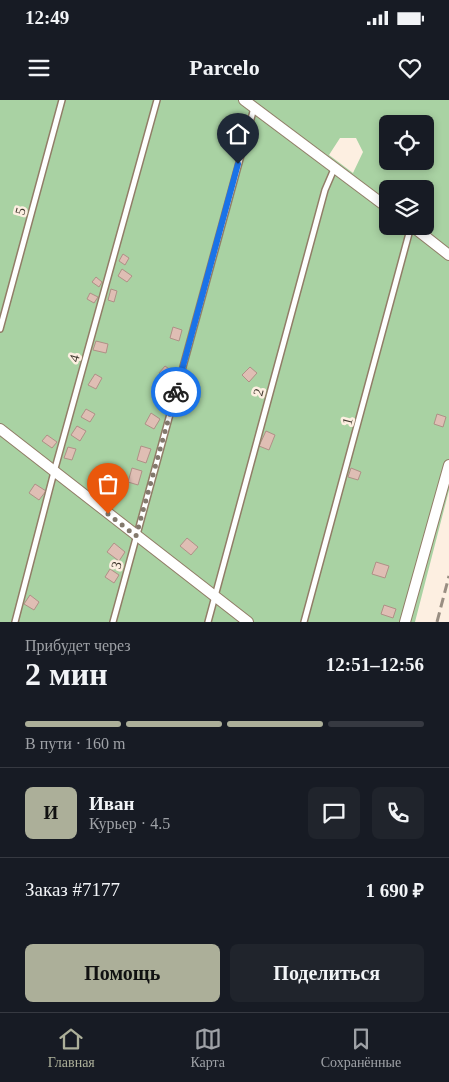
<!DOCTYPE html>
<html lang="ru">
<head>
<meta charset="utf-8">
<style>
	body { margin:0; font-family:"Times New Roman",serif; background:#20242c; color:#f1f3f6; height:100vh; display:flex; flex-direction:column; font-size:19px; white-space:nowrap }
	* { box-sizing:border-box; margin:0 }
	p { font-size:16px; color:#9ea1a6 }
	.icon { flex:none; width:28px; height:28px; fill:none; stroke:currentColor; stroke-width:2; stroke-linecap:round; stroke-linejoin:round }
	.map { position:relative; height:522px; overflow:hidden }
	.panel { display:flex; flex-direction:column; background:#171b24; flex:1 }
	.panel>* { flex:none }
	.buttons { position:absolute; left:379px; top:15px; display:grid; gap:10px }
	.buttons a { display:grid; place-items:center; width:55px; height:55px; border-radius:8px; background:#171b24; box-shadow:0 2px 8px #0003; font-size:25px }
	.pin { position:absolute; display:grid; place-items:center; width:42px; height:42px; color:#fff; margin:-51px -21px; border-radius:50% 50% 50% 0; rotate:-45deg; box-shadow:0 0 5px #0007 }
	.pin .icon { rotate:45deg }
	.courier { position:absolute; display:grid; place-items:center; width:50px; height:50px; margin:-25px; border:4px solid #1a73e8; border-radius:50%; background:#fff; color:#222; box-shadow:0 1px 6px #0007 }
	.head em { font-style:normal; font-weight:700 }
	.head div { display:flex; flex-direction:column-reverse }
	.head { display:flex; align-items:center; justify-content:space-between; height:85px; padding:0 25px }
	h1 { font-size:32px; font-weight:700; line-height:38px }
	.bar { display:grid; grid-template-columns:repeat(4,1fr); gap:8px 5px; align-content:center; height:60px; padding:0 25px }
	.bar i { height:6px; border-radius:4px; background:#363941 }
	.bar .selected { background:#acaf99 }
	.bar p { grid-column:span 4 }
	.line { display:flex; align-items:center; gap:12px; padding:0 25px; border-top:1px solid #363941 }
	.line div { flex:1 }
	.round { display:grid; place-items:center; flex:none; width:52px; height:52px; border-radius:8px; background:#20242c }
	.primary-button { display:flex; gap:10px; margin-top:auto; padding:10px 25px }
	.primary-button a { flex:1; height:58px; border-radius:8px; background:#acaf99; color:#111; font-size:20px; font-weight:700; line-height:58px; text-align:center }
	.primary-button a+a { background:#20242c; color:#f1f3f6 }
	.status { display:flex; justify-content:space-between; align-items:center; height:35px; padding:0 25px; background:#171b24; direction:ltr }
	.status svg { height:14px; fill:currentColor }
	header { display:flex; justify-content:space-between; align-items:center; height:65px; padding:0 25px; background:#171b24; font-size:22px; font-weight:700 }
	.dock { display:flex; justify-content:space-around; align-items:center; height:70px; border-top:1px solid #363941; background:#171b24; font-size:14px; color:#9ea1a6 }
	.dock a { display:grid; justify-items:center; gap:2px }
	.dock .selected { color:#acaf99 }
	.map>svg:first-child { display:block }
	.green { fill:#a9d2a3; fill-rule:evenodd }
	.building { fill:#dfbeb4; stroke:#af9086 }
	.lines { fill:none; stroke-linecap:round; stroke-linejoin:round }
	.service-casing { stroke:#917d67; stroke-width:8 }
	.minor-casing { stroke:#917d67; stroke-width:12 }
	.service { stroke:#fff; stroke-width:5 }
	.minor { stroke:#fff; stroke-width:10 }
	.rail { stroke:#998e82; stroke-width:3; stroke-dasharray:10 5; stroke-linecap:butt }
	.done { stroke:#83796d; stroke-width:5; stroke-dasharray:0 9 }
	.route { stroke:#1a73e8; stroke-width:6 }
	.labels { text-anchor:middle; stroke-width:5; stroke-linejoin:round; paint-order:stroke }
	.street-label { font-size:14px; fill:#41392f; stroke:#fdefe1 }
</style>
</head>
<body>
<div class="status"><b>12:49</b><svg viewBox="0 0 49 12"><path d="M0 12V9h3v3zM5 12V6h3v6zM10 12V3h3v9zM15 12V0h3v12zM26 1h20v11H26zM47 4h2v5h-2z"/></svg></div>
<header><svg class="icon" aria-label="menu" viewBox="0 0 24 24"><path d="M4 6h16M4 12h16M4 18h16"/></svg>Parcelo<svg class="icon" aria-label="heart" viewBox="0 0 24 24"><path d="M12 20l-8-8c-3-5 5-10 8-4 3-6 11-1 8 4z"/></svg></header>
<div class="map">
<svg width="449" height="522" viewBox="0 0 449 522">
	<rect width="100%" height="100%" fill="#fdefe1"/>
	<path class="green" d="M0,0H449V390L415,522H0ZM388,24H425V61H388ZM340,38H356L363,52L353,73L329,55ZM388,89H425V126H388Z"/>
	<g class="building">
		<polygon points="123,154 129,158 125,165 119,161"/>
		<polygon points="122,169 132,176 127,182 118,176"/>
		<polygon points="96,177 102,182 99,187 92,182"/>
		<polygon points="111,189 117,191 114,202 108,200"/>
		<polygon points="90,193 98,197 94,203 87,199"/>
		<polygon points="173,227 182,230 179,241 170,238"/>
		<polygon points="96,241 108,244 106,253 93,250"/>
		<polygon points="165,266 175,273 169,281 159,273"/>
		<polygon points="250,267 257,273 249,282 242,275"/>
		<polygon points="95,274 102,278 96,289 88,285"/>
		<polygon points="160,293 167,299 162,304 155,298"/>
		<polygon points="86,309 95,314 90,322 81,317"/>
		<polygon points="151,313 160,319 154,329 145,324"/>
		<polygon points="437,314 446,317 443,327 434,324"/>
		<polygon points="77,326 86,331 80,341 71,335"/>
		<polygon points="266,331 275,335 269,350 259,346"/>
		<polygon points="47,335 57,342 52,348 42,341"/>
		<polygon points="141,346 151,349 146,363 137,360"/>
		<polygon points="68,347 76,349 72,360 64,358"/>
		<polygon points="132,368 142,371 138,385 128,382"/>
		<polygon points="351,368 361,372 358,380 348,377"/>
		<polygon points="35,384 46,391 39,400 29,393"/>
		<polygon points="187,438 198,447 191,455 180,446"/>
		<polygon points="114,443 125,452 119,461 107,452"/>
		<polygon points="376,462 389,466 385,478 372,474"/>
		<polygon points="110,469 119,475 114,483 105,477"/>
		<polygon points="30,495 39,502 34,510 24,504"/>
		<polygon points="384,505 396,509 393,518 381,514"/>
	</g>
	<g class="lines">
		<defs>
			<g id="service">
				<polyline points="0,229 62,0"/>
				<polyline points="15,522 54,372 157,0"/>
				<polyline points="113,522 254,8"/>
				<polyline points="208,522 325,90 334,69"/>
				<polyline points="304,522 411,126"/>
			</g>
			<g id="minor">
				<polyline points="244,0 388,108"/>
				<polyline points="412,126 449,155"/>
				<polyline points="0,329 248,522"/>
				<polyline points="405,522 449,365"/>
			</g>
		</defs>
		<use href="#service" class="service-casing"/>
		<use href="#minor" class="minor-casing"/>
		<use href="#service" class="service"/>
		<use href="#minor" class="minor"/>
		<polyline class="rail" points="437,522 449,476"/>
	</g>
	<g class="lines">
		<polyline class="done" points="108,414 136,436 176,292"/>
		<polyline class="route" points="176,292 238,64"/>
	</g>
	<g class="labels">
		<g class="street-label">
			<text transform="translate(20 111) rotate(-75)" y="5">5</text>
			<text transform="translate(74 258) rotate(-75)" y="5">4</text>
			<text transform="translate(258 292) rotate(-75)" y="5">2</text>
			<text transform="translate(347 321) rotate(-75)" y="5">1</text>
			<text transform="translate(116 465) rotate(-75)" y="5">3</text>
		</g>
	</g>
</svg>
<div class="buttons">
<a><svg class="icon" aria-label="locate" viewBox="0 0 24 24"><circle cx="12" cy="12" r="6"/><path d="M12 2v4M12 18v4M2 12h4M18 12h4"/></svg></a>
<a><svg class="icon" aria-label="layers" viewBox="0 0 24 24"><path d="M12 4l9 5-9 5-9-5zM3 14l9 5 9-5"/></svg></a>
</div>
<div class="pin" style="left:108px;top:414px;background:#ea580c"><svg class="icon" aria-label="bag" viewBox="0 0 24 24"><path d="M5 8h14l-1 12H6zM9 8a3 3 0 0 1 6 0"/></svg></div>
<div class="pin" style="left:238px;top:64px;background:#1f2937"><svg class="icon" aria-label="home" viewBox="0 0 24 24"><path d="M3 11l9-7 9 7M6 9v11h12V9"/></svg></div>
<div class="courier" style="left:176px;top:292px"><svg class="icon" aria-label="bike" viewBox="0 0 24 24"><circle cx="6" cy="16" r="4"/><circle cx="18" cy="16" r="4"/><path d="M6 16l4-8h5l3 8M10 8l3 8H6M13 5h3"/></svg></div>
</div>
<section class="panel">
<div class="head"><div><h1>2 мин</h1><p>Прибудет через</p></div><em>12:51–12:56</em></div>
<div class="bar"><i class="selected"></i><i class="selected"></i><i class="selected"></i><i></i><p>В пути · 160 m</p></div>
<div class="line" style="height:90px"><b class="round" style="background:#acaf99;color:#111">И</b><div><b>Иван</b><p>Курьер · 4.5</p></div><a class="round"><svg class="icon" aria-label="chat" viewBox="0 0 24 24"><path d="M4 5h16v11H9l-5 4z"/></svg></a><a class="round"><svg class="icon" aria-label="phone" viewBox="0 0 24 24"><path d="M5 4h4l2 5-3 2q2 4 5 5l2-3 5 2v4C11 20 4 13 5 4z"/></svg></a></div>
<div class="line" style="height:65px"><div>Заказ #7177</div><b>1 690 ₽</b></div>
<div class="primary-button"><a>Помощь</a><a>Поделиться</a></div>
</section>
<nav class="dock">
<a class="selected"><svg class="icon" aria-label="home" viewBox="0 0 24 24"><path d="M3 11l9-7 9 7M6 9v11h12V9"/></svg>Главная</a>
<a><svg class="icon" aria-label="map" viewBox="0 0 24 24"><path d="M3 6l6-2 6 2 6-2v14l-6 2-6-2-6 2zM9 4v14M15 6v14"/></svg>Карта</a>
<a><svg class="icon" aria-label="saved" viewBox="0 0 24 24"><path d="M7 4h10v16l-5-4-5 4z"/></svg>Сохранённые</a>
</nav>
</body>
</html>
